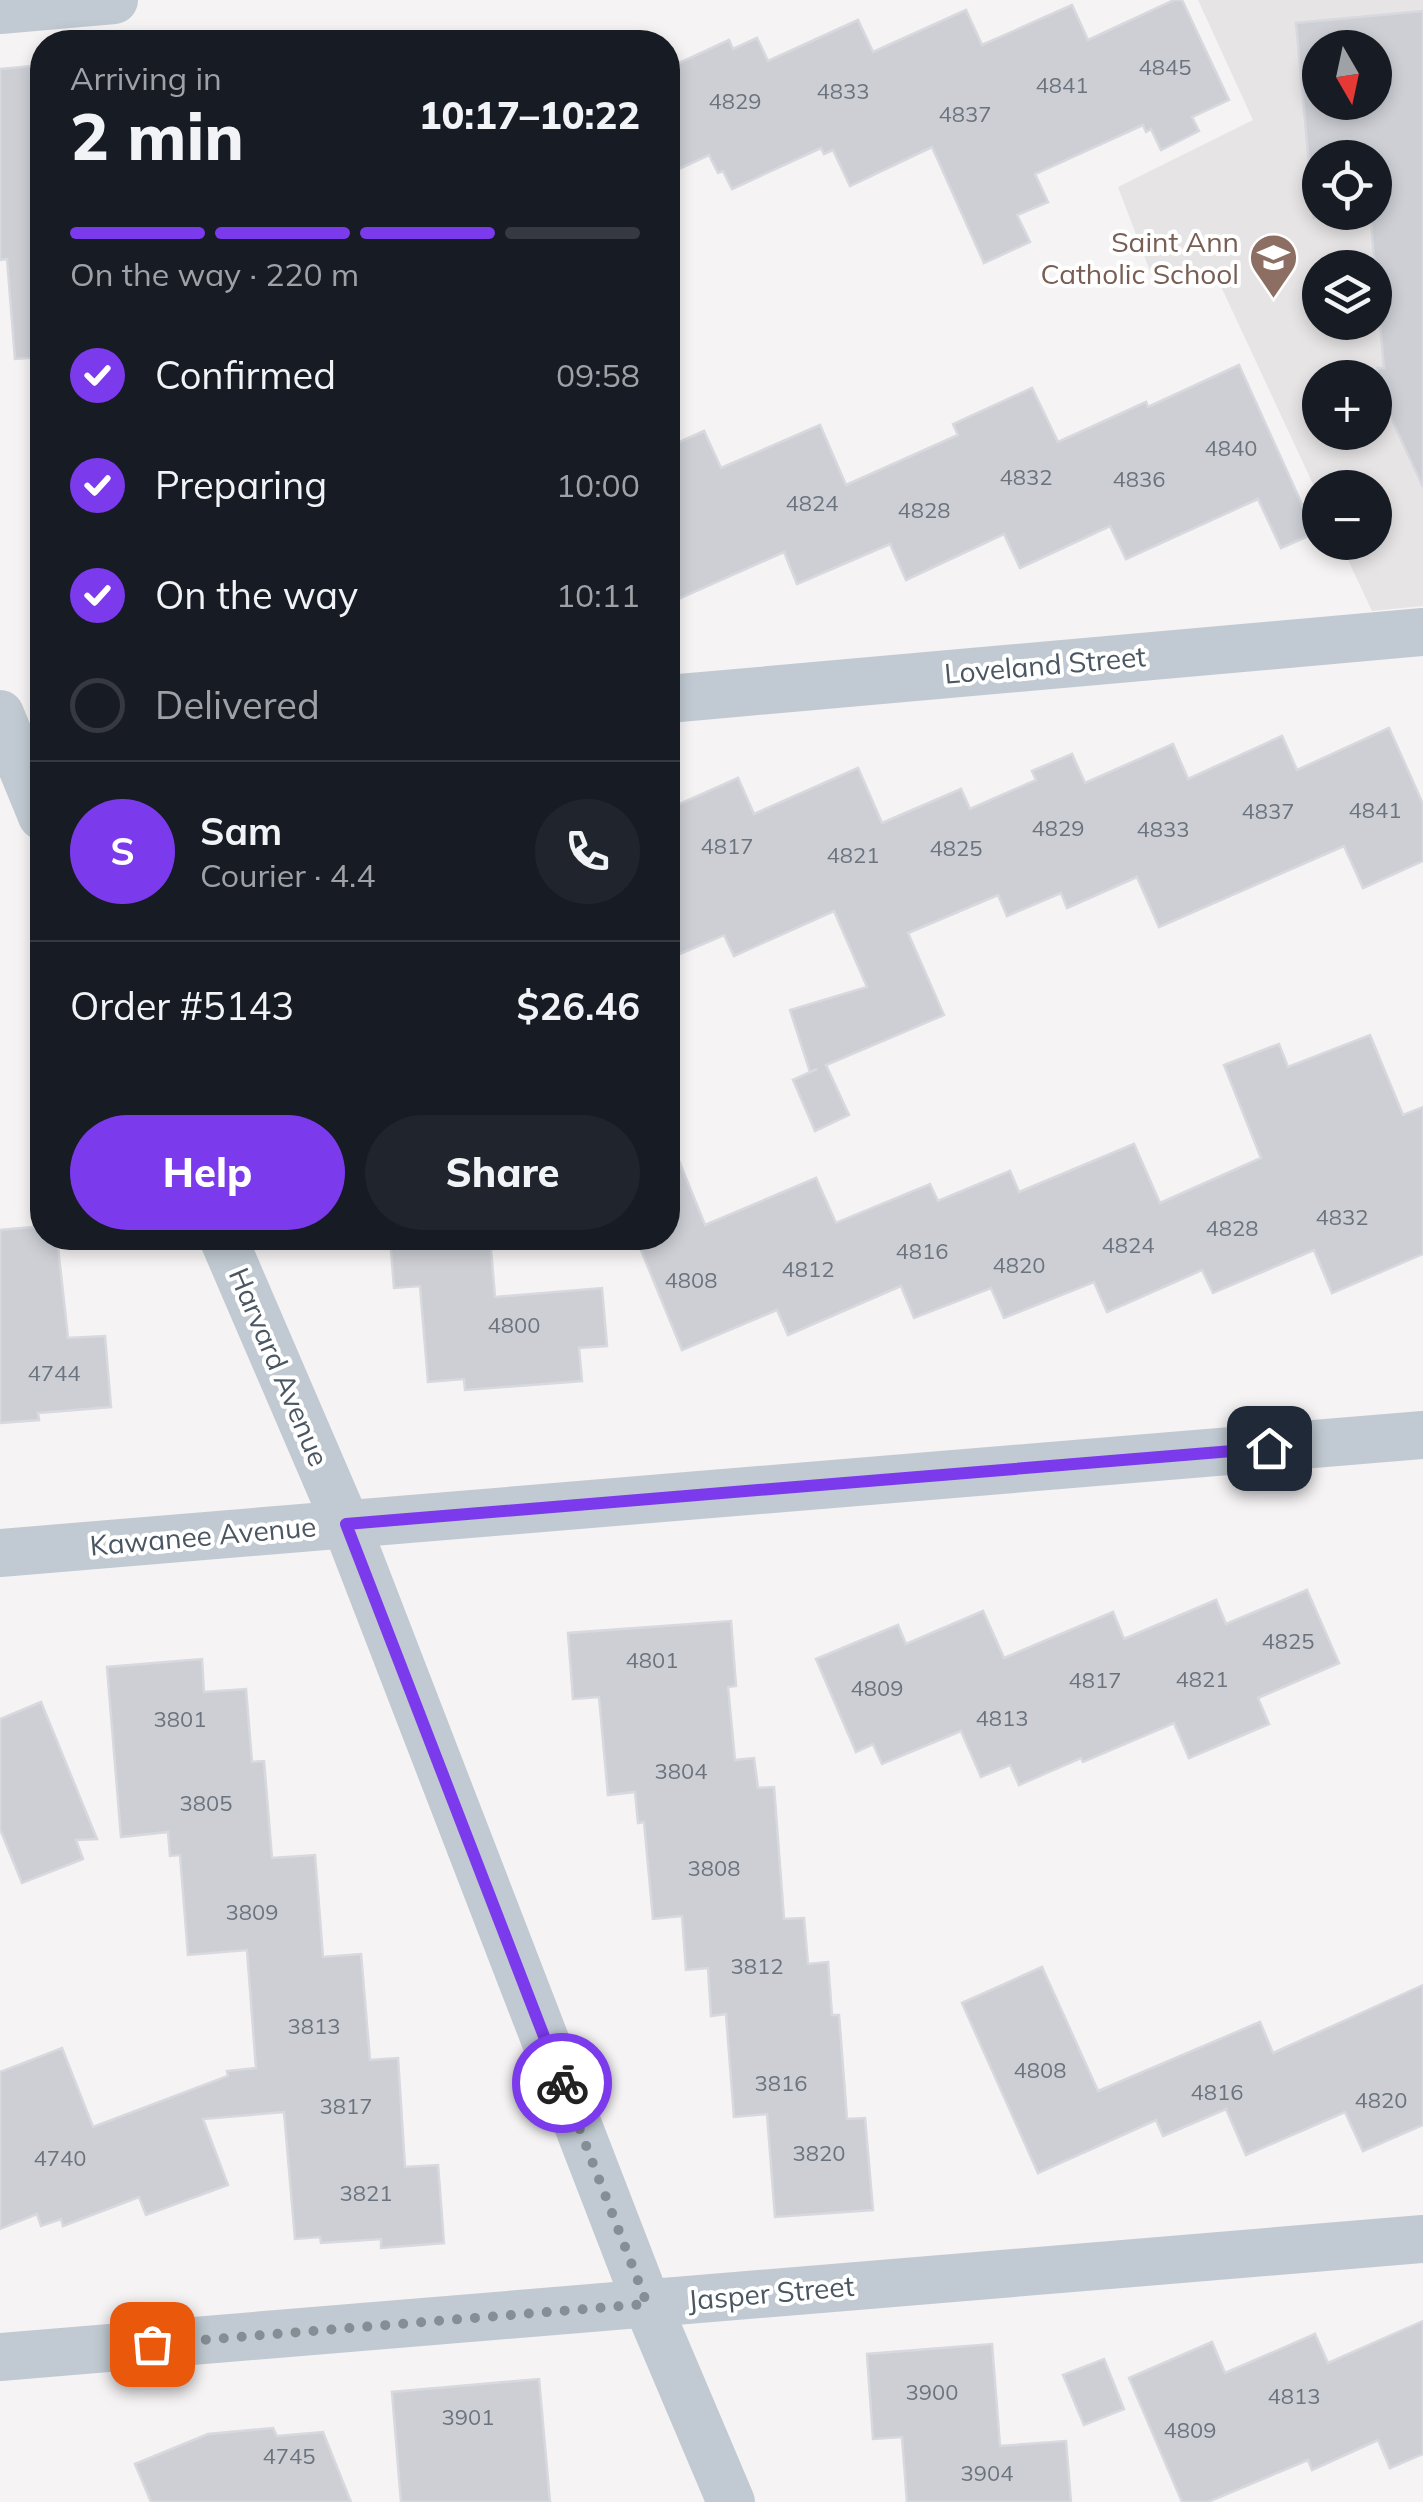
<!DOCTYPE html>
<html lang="en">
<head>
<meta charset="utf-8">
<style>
	body { margin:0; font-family:Mulish,sans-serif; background:#20242c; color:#f1f3f6; height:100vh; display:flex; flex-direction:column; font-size:38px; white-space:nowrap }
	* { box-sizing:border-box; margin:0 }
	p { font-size:32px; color:#9ea1a6 }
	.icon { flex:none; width:55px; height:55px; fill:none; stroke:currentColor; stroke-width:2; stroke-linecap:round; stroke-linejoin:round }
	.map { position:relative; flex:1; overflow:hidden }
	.details { position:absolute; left:30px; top:30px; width:650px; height:1220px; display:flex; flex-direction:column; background:#171b24; border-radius:40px; box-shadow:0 5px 15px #0003 }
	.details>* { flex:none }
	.needle { width:65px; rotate:171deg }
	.controls { position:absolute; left:1302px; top:30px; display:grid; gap:20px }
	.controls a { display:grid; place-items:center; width:90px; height:90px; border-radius:50%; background:#171b24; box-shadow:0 5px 15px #0003; font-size:50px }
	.pin { position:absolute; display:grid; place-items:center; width:85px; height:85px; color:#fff; margin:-42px; border-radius:20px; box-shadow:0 5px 15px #0006 }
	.courier { position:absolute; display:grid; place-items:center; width:100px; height:100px; margin:-50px; border:8px solid #7c3aed; border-radius:50%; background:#fff; color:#222; box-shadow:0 2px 12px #0007 }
	.summary em { font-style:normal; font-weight:800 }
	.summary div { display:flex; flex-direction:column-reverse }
	.summary { display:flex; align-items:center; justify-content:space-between; height:170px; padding:0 40px }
	h1 { font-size:65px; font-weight:800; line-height:75px }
	.bar { display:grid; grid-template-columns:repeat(4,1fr); gap:15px 10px; align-content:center; height:120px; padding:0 40px }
	.bar i { height:12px; border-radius:8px; background:#363941 }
	.bar .current { background:#7c3aed }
	.bar p { grid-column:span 4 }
	.line { display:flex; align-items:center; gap:25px; padding:0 40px; border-top:2px solid #363941 }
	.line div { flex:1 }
	.round { display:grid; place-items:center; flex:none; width:105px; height:105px; border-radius:52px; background:#20242c }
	ol { padding:0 40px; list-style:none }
	li { display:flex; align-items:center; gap:30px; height:110px }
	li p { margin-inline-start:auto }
	li .icon { padding:10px; border-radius:50%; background:#7c3aed; color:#fff; stroke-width:4 }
	li:last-child { color:#9ea1a6 }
	li i { width:55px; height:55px; border:5px solid #363941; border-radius:50% }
	.action { display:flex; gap:20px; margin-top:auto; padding:20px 40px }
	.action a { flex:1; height:115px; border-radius:60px; background:#7c3aed; color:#fff; font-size:40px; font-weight:800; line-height:115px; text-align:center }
	.action a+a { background:#20242c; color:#f1f3f6 }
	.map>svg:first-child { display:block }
	.education { fill:#e6e4e5; fill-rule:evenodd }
	.building { fill:#cdcfd5; stroke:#d7d9de; stroke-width:2.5; fill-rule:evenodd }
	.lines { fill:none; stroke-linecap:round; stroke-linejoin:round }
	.minor { stroke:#c1cad2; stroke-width:48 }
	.done { stroke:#868d94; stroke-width:10; stroke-dasharray:0 18 }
	.route { stroke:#7c3aed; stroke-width:12 }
	.labels { text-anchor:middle; stroke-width:8; stroke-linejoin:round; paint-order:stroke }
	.number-label { font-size:22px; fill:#6b747e }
	.education-label { font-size:28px; fill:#785e54; stroke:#fff; text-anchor:end }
	.street-label { font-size:28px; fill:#4a5661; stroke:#fff }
</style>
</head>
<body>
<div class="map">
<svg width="1423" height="2502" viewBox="0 0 1423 2502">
	<rect width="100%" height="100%" fill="#f5f3f3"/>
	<path class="education" d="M1198,0H1423V606L1372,611L1340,543L1375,542V488H1320V499L1218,280L1153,279L1118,187L1253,120ZM1320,48H1375V102H1320ZM1320,158H1375V212H1320ZM1320,268H1375V322H1320ZM1320,378H1375V432H1320Z"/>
	<g class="building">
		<polygon points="1174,0 1182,0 1229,100 1192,117 1199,131 1161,150 1151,129 1146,132 1143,125 1035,174 1048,202 1017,215 1030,242 984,263 932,147 850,186 833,150 824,154 821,148 732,189 723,171 718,173 709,155 668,174 668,68 729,40 733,49 757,38 768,61 858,20 873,52 966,10 982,45 1072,5 1088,40"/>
		<path d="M1423,11V487L1379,392L1377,368H1384L1370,212H1375V158H1320V212H1365L1314,218L1296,23ZM1320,48H1375V102H1320Z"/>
		<polygon points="42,65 42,357 15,359 7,259 0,260 0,69"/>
		<polygon points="1239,365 1315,533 1281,548 1258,499 1126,559 1110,526 1020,568 1004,534 906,580 890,544 797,584 784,552 676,600 668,580 668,447 704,431 721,468 820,425 846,485 958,435 953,424 1032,388 1058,442 1146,402 1148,407"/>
		<polygon points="1389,728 1423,804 1423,861 1363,888 1344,846 1159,927 1137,877 1067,908 1061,893 1007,916 998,895 908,933 944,1015 826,1065 849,1115 815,1131 793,1080 817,1069 810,1072 790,1010 867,987 834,911 734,956 724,935 668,959 668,809 738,778 754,814 858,768 882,823 961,789 970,809 1036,780 1032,771 1072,754 1085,783 1173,744 1188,779 1282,736 1297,770"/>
		<polygon points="1370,1035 1403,1115 1423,1107 1423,1254 1332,1293 1314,1250 1213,1293 1202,1270 1107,1312 1094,1282 1004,1318 991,1288 914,1318 901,1286 788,1335 777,1310 682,1350 636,1238 668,1238 669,1136 705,1225 816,1178 836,1223 930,1184 938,1201 1010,1171 1019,1192 1134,1144 1160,1203 1261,1158 1224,1065 1279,1044 1288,1067"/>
		<polygon points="42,1226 42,1238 57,1238 68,1338 105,1336 111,1407 38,1413 39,1420 0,1423 0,1230"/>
		<polygon points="390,1238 490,1238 495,1297 602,1288 607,1346 579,1348 582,1381 465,1390 464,1379 428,1382 420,1286 394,1288"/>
		<polygon points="1307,1590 1339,1663 1258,1698 1269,1724 1189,1758 1174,1723 1083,1762 1081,1758 1019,1785 1010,1765 981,1777 961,1731 882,1764 873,1744 856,1752 816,1659 898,1625 906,1644 983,1611 1004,1658 1113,1612 1124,1639 1216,1600 1226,1624"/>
		<polygon points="731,1621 736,1686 728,1687 735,1760 754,1758 758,1788 774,1787 784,1919 804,1918 808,1964 828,1962 832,2015 839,2015 847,2119 865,2118 873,2210 775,2217 767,2114 734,2117 726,2014 711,2016 708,1968 686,1970 682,1916 653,1919 644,1822 638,1823 635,1792 608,1795 599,1697 573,1699 568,1633"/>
		<polygon points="202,1659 204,1692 246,1689 252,1762 264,1761 272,1858 315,1855 323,1957 361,1954 370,2060 398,2058 405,2167 438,2165 444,2243 381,2248 381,2239 321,2243 320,2237 295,2239 284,2112 203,2119 228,2185 146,2215 139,2197 63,2226 61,2219 41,2226 37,2214 0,2229 0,2072 62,2048 93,2127 228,2076 227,2071 256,2068 247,1950 188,1955 180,1855 170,1856 168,1832 121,1837 107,1667"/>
		<polygon points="41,1702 97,1839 76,1840 83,1859 22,1883 0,1829 0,1719"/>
		<polygon points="1042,1967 1098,2091 1260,2022 1273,2053 1423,1985 1423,2125 1363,2151 1345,2112 1246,2155 1226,2109 1163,2136 1156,2120 1038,2173 962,2003"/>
		<polygon points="1423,2321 1423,2454 1390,2468 1378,2440 1312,2470 1308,2460 1208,2502 1182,2502 1129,2378 1212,2342 1225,2373 1315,2334 1328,2363"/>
		<polygon points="992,2344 1000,2446 1066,2441 1071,2502 907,2502 902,2437 873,2439 867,2354"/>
		<polygon points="1104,2359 1124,2409 1084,2425 1063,2375"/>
		<polygon points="539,2379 550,2502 401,2502 392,2392"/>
		<polygon points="273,2428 277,2436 323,2432 351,2502 151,2502 135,2464 208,2434"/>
	</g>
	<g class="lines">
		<g class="minor">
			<polyline points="0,10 114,0"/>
			<polyline points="668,699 1423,632"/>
			<polyline points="0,714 42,816"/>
			<polyline points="223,1238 346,1524 647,2304 731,2502"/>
			<polyline points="0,1553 1423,1435"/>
			<polyline points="0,2357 1423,2239"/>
		</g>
	</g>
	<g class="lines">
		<polyline class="done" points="152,2344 647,2304 562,2083"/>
		<polyline class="route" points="562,2083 346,1524 1269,1448"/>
	</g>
	<defs>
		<symbol id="school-pin" viewBox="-11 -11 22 30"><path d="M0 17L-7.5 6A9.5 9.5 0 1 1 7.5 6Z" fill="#8d6e63" stroke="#fff"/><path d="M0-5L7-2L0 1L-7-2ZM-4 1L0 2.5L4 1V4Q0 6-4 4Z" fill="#fff"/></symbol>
	</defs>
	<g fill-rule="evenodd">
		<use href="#school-pin" x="1246" y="230" width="55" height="75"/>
	</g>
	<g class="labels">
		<g class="number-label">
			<text x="1165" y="75">4845</text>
			<text x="1062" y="93">4841</text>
			<text x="843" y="99">4833</text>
			<text x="735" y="109">4829</text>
			<text x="965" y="122">4837</text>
			<text x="1231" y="456">4840</text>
			<text x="1026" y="485">4832</text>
			<text x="1139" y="487">4836</text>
			<text x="812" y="511">4824</text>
			<text x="924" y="518">4828</text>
			<text x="1375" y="818">4841</text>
			<text x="1268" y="819">4837</text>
			<text x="1058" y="836">4829</text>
			<text x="1163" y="837">4833</text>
			<text x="727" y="854">4817</text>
			<text x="956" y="856">4825</text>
			<text x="853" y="863">4821</text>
			<text x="1342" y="1225">4832</text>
			<text x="1232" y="1236">4828</text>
			<text x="1128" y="1253">4824</text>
			<text x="922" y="1259">4816</text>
			<text x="1019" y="1273">4820</text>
			<text x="808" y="1277">4812</text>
			<text x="691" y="1288">4808</text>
			<text x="514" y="1333">4800</text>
			<text x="54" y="1381">4744</text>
			<text x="1288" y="1649">4825</text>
			<text x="652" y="1668">4801</text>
			<text x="1202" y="1687">4821</text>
			<text x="1095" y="1688">4817</text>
			<text x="877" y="1696">4809</text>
			<text x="1002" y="1726">4813</text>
			<text x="180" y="1727">3801</text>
			<text x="681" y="1779">3804</text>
			<text x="206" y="1811">3805</text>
			<text x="714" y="1876">3808</text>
			<text x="252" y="1920">3809</text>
			<text x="757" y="1974">3812</text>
			<text x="314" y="2034">3813</text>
			<text x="1040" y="2078">4808</text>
			<text x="781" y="2091">3816</text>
			<text x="1217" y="2100">4816</text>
			<text x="1381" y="2108">4820</text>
			<text x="346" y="2114">3817</text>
			<text x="819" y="2161">3820</text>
			<text x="60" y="2166">4740</text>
			<text x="366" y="2201">3821</text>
			<text x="932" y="2400">3900</text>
			<text x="1294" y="2404">4813</text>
			<text x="468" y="2425">3901</text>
			<text x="1190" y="2438">4809</text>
			<text x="289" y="2464">4745</text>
			<text x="987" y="2481">3904</text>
		</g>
		<g class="education-label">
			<text x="1239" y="252">Saint Ann<tspan x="1239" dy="32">Catholic School</tspan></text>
		</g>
		<g class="street-label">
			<text transform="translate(1045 665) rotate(-5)" y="10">Loveland Street</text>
			<text transform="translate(279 1367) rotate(67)" y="10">Harvard Avenue</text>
			<text transform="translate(203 1536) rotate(-5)" y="10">Kawanee Avenue</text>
			<text transform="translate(771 2293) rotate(-5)" y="10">Jasper Street</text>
		</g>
	</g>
</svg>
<div class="controls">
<a><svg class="needle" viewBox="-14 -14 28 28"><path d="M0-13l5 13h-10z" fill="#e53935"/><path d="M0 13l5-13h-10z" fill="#9ea1a6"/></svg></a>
<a><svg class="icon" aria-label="locate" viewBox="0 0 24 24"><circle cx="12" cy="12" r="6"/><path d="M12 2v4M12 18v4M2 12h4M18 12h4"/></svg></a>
<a><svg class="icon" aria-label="layers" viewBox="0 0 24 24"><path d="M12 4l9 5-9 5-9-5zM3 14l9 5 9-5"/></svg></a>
<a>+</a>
<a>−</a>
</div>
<div class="pin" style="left:152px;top:2344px;background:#ea580c"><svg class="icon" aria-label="bag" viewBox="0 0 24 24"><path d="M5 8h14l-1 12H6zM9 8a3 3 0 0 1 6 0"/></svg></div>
<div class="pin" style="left:1269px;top:1448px;background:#1f2937"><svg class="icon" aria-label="home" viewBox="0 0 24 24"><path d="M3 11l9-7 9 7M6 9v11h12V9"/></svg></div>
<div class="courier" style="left:562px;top:2083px"><svg class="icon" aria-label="bike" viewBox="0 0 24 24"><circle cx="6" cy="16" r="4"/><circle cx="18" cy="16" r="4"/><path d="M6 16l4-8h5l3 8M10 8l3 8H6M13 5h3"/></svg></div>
<section class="details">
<div class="summary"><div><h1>2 min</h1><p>Arriving in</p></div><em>10:17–10:22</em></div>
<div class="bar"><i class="current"></i><i class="current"></i><i class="current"></i><i></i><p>On the way · 220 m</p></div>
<ol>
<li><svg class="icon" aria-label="check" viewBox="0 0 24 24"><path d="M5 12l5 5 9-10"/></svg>Confirmed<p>09:58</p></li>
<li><svg class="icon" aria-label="check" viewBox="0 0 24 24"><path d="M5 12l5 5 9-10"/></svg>Preparing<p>10:00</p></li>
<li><svg class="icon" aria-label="check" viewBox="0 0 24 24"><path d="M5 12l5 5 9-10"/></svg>On the way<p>10:11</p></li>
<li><i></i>Delivered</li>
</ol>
<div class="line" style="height:180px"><b class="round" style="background:#7c3aed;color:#fff">S</b><div><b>Sam</b><p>Courier · 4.4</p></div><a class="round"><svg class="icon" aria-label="phone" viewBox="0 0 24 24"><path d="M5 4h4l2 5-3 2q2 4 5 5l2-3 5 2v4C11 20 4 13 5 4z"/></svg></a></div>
<div class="line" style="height:130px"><div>Order #5143</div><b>$26.46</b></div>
<div class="action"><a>Help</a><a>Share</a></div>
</section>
</div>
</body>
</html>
